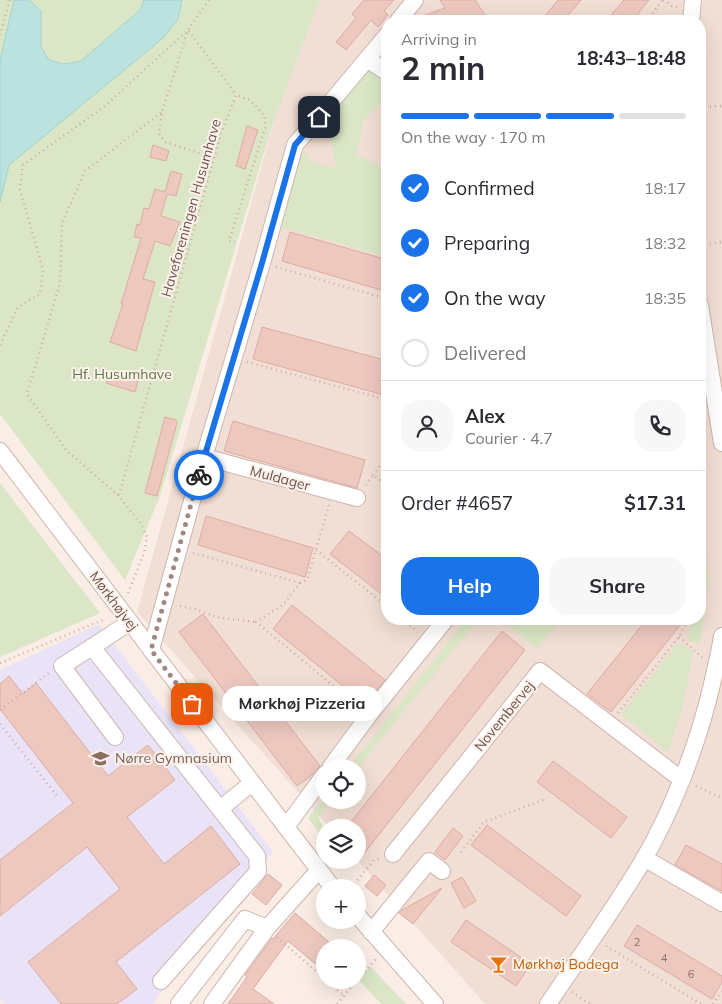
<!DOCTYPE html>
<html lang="en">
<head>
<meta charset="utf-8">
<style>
	body { margin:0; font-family:Mulish,sans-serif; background:#f7f7f7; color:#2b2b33; height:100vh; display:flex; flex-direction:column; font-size:19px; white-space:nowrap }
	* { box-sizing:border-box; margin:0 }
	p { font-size:16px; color:#7c7c81 }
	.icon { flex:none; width:28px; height:28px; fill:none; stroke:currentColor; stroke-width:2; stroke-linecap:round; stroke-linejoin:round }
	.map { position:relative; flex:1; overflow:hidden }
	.drawer { position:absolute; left:381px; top:15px; width:325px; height:610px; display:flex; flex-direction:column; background:#fff; border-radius:20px; box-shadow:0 5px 20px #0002 }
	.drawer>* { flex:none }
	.tools { position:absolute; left:316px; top:759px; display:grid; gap:10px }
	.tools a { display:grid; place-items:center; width:50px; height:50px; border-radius:50%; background:#fff; box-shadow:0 5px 20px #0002; font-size:25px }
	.pin { position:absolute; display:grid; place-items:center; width:42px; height:42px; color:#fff; margin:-21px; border-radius:10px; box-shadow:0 2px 8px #0006 }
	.courier { position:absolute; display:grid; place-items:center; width:50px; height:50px; margin:-25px; border:4px solid #1a73e8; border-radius:50%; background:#fff; color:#222; box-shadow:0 1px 6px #0007 }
	.bubble { position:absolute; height:35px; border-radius:18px; background:#fff; box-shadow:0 5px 20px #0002; font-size:16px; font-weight:700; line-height:35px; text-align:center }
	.headline em { font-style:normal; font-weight:700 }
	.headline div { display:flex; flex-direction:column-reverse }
	.headline { display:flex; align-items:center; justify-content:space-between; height:85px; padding:0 20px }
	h1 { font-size:32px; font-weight:700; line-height:38px }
	.bar { display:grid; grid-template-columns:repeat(4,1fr); gap:8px 5px; align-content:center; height:60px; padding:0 20px }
	.bar i { height:6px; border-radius:4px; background:#e1e1e2 }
	.bar .current { background:#1a73e8 }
	.bar p { grid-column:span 4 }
	.line { display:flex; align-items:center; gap:12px; padding:0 20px; border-top:1px solid #e1e1e2 }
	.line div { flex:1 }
	.round { display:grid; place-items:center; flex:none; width:52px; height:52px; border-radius:20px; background:#f7f7f7 }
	ol { padding:0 20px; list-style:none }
	li { display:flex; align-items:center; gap:15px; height:55px }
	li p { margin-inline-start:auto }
	li .icon { padding:5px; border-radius:50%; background:#1a73e8; color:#fff; stroke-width:4 }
	li:last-child { color:#7c7c81 }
	li i { width:28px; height:28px; border:2px solid #e1e1e2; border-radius:50% }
	.action { display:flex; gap:10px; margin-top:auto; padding:10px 20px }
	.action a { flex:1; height:58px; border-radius:20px; background:#1a73e8; color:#fff; font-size:20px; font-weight:700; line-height:58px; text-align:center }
	.action a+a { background:#f7f7f7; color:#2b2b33 }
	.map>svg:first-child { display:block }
	.residential { fill:#f1ded4; fill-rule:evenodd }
	.education { fill:#eae2f6 }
	.green { fill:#dae6c5 }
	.water { fill:#bbe2df; stroke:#a2d3d0 }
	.building { fill:#edc8bf; stroke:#deaba1 }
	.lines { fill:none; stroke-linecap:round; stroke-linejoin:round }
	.minor-casing { stroke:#cdb6af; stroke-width:18 }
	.path { stroke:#d2aba2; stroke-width:2.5; stroke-dasharray:1 4; stroke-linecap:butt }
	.minor { stroke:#fff; stroke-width:16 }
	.done { stroke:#a18882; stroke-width:5; stroke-dasharray:0 9 }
	.route { stroke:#1a73e8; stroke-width:6 }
	.labels { text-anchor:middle; stroke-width:4; stroke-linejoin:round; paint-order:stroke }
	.number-label { font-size:11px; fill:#90706a }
	.street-label { font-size:14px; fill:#71524d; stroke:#fdf2eb }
	.park-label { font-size:14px; fill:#5e7646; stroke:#fdf2eb }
	.education-label { font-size:14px; fill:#785e54; stroke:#fdf2eb; text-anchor:start }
	.food-label { font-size:14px; fill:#c56008; stroke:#fdf2eb; text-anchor:start }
</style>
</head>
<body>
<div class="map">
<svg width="722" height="1004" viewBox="0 0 722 1004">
	<rect width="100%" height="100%" fill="#faede5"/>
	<path class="residential" d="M285,0H722V1004H485L357,860L358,828L329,827L137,612L273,125L227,97ZM388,21H700V619H388ZM325,768H358V800H325Z"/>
	<polygon class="education" points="99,624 273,852 152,1004 5,1004 0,1000 0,670"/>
	<g class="green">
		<polygon points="0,0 321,0 315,11 274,120 160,496 125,580 0,414"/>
		<polygon points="387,45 387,106 380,104 363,121 357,155 387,169 387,257 277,226 296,163 305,151 312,162 336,168 327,119"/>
		<polygon points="0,483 100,613 0,657"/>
		<polygon points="700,493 702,495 708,580 700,644 686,640 693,619 700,619"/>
		<polygon points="467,619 479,619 358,768 349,767"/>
		<polygon points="515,619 562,619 537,649 509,626"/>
		<polygon points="678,643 693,651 683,706 668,752 621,714"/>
		<polygon points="325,797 325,800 332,800 318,818 325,829 325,841 308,818"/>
		<polygon points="370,966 406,1004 381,1004 359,980"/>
	</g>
	<polygon class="water" points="14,0 29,0 41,11 41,47 49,60 63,64 81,61 140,10 144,0 182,0 178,19 163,38 9,165 0,202 0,60"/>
	<g class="building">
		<polygon points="364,0 394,0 384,11 388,15 378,27 371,20 346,50 336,42 356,18 352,14"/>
		<polygon points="440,0 475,0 489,21 414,21 414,19 445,8"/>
		<polygon points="558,0 581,0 563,21 541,21"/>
		<polygon points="624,0 649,0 632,21 606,21"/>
		<polygon points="247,126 258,130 245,169 236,166"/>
		<polygon points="153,145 169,151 166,161 150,157"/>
		<polygon points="171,171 182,174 176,196 167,194 161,216 180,222 170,246 155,241 143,279 155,282 136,351 110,342 123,304 121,304 141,238 134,237 137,224 140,225 144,208 149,209 155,189 165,192"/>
		<polygon points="290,232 388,260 388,292 282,261"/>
		<polygon points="262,327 388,361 388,396 253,359"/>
		<polygon points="110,373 138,381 135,392 106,383"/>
		<polygon points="165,417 176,420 177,423 157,496 145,493"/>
		<polygon points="233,421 365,460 357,488 224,451"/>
		<polygon points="206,516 313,548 305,577 198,545"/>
		<polygon points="349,531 388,560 388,599 330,554"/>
		<polygon points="292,605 385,680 365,704 273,629"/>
		<polygon points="203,614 320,766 312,775 297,786 179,632"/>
		<polygon points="647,619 685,619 611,712 587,694"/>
		<polygon points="502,631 525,650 358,861 358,828 346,828"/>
		<polygon points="9,676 23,694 36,683 108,776 148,745 175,780 127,817 164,864 211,826 240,864 116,962 137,989 117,1004 61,1004 28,962 120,889 87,847 0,916 0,860 73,803 0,709 0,684"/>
		<polygon points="553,761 627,817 611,838 537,782"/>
		<polygon points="487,825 581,896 566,916 471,845"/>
		<polygon points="453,828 463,836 445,860 435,852"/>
		<polygon points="686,845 722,864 722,891 675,865"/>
		<polygon points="268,874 282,885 266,905 252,894"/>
		<polygon points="374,875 386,885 377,896 365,886"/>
		<polygon points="462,877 476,901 464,908 451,883"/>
		<polygon points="442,888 413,924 399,913 402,910"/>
		<polygon points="295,913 336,948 325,948 325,972 288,941 253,989 274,1004 228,1004 247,977 245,975 272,938 273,939"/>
		<polygon points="466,920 531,964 516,986 451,942"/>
		<polygon points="637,925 722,976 722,982 712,999 624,946"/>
	</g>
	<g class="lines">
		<defs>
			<g id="minor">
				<polyline points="398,21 415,0"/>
				<polyline points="691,21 693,0"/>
				<polyline points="367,59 388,73"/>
				<polyline points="700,305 722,443"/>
				<polyline points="0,451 286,827 333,888"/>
				<polyline points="204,457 357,498"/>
				<polyline points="92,647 130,622"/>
				<polyline points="151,650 204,457 262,263 295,145 388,34"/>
				<polyline points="115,737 62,666 92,647 257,856 258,871 161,981"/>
				<polyline points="330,768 369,715 446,619"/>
				<polyline points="220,809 252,783"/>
				<polyline points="286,827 325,774"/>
				<polyline points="393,854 540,671 682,780"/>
				<polyline points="644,858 722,903"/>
				<polyline points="358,916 435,1004"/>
				<polyline points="371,932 429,861 442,871"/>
				<polyline points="179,1004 245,919 267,928"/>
				<polyline points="212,1004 267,928 319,870"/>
				<path d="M548,1004C579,958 612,912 641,864C673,810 699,742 713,680C716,665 720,651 722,636"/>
			</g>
		</defs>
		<use href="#minor" class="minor-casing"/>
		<g class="path">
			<polyline points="209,0 188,30 162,112 159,134 165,142 214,158"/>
			<polyline points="663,0 672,6 677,7"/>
			<polyline points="646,21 663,0"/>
			<polyline points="0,35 10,0"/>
			<polyline points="700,107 722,106"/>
			<polyline points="700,245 722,242"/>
			<polyline points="276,267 388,299"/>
			<polyline points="0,345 18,307 40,294 43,270 20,189 23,165 105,106 188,30 236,95"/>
			<polyline points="247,362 388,400"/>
			<polyline points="373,475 388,455"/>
			<polyline points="366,485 373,475 388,486"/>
			<polyline points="119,495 221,134 236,95 250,100 265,116 265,128 229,241 235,242"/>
			<polyline points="329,505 307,580 300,583 283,605 256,622 358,706"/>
			<polyline points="316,550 388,607"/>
			<polyline points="193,553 300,583"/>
			<polyline points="128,593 144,553 147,537 141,524 119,496 66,450 27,394 60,283 62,223 85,171 162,112"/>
			<polyline points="180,606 195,609 216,617 256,622"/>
			<polyline points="402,619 418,632"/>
			<polyline points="679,637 703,658"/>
			<polyline points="0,663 105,619"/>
			<polyline points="0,710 49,673"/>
			<polyline points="618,713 679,637 686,624 686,619"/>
			<polyline points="0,724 57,796"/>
			<polyline points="696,786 722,798"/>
			<polyline points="461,852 484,822 546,799"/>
			<polyline points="351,888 374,860 379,859"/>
			<polyline points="277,937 325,979"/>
			<polyline points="606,946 701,1004"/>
			<polyline points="358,979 376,959"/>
			<polyline points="326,980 343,995"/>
			<polyline points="572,992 590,1004"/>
			<polyline points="337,1004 357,980"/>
			<polyline points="713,1004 722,991"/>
		</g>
		<use href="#minor" class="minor"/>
	</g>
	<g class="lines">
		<polyline class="done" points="192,704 151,650 199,475"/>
		<polyline class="route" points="199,475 262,263 295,145 319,117"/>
	</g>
	<defs>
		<symbol id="school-bare" viewBox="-9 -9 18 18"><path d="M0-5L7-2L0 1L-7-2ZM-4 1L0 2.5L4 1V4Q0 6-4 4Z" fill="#8d6e63" stroke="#fdf2eb" stroke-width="2.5" paint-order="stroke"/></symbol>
		<symbol id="bar-bare" viewBox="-9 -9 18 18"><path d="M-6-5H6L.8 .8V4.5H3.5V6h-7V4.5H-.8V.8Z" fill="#e8710a" stroke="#fdf2eb" stroke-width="2.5" paint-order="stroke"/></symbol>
	</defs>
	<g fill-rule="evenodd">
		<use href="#school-bare" x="88" y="746" width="25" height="25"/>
		<use href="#bar-bare" x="486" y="952" width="25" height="25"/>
	</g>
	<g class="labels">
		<g class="number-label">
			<text x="637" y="946">2</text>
			<text x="664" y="962">4</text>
			<text x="691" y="978">6</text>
		</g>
		<g class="street-label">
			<text transform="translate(191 208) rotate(-74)" y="5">Haveforeningen Husumhave</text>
			<text transform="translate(280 478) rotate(15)" y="5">Muldager</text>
			<text transform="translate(114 601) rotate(53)" y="5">Mørkhøjvej</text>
			<text transform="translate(504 716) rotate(-51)" y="5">Novembervej</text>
		</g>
		<g class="park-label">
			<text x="122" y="379">Hf. Husumhave</text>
		</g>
		<g class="education-label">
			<text x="115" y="763">Nørre Gymnasium</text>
		</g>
		<g class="food-label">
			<text x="513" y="969">Mørkhøj Bodega</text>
		</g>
	</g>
</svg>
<div class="tools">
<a><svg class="icon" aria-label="locate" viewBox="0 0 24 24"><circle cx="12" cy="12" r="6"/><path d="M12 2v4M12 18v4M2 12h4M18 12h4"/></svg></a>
<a><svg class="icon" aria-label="layers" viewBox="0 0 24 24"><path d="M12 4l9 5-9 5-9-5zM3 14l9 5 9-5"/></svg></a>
<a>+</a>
<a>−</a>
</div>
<div class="pin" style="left:192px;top:704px;background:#ea580c"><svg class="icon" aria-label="bag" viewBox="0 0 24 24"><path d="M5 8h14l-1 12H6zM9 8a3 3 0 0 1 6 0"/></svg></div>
<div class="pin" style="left:319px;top:117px;background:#1f2937"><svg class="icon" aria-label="home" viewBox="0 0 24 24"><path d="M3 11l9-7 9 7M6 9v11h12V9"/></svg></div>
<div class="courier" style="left:199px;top:475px"><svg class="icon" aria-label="bike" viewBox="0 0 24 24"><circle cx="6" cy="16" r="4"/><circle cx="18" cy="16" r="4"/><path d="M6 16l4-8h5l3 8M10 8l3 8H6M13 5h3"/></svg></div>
<div class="bubble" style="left:222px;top:686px;width:160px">Mørkhøj Pizzeria</div>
<section class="drawer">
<div class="headline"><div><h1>2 min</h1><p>Arriving in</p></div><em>18:43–18:48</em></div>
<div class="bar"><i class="current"></i><i class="current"></i><i class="current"></i><i></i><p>On the way · 170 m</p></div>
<ol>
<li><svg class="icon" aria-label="check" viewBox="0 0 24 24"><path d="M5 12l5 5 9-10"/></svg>Confirmed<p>18:17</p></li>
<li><svg class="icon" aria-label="check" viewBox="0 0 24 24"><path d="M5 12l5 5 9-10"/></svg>Preparing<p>18:32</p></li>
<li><svg class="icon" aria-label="check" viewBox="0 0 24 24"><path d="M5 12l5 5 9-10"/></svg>On the way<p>18:35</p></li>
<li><i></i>Delivered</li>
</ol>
<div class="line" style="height:90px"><a class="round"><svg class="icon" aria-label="person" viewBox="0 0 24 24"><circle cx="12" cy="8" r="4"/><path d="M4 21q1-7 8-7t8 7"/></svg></a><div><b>Alex</b><p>Courier · 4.7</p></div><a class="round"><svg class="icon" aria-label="phone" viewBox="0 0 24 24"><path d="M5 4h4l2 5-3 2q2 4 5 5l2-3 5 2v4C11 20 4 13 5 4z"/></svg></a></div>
<div class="line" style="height:65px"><div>Order #4657</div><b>$17.31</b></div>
<div class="action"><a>Help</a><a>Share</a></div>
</section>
</div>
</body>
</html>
